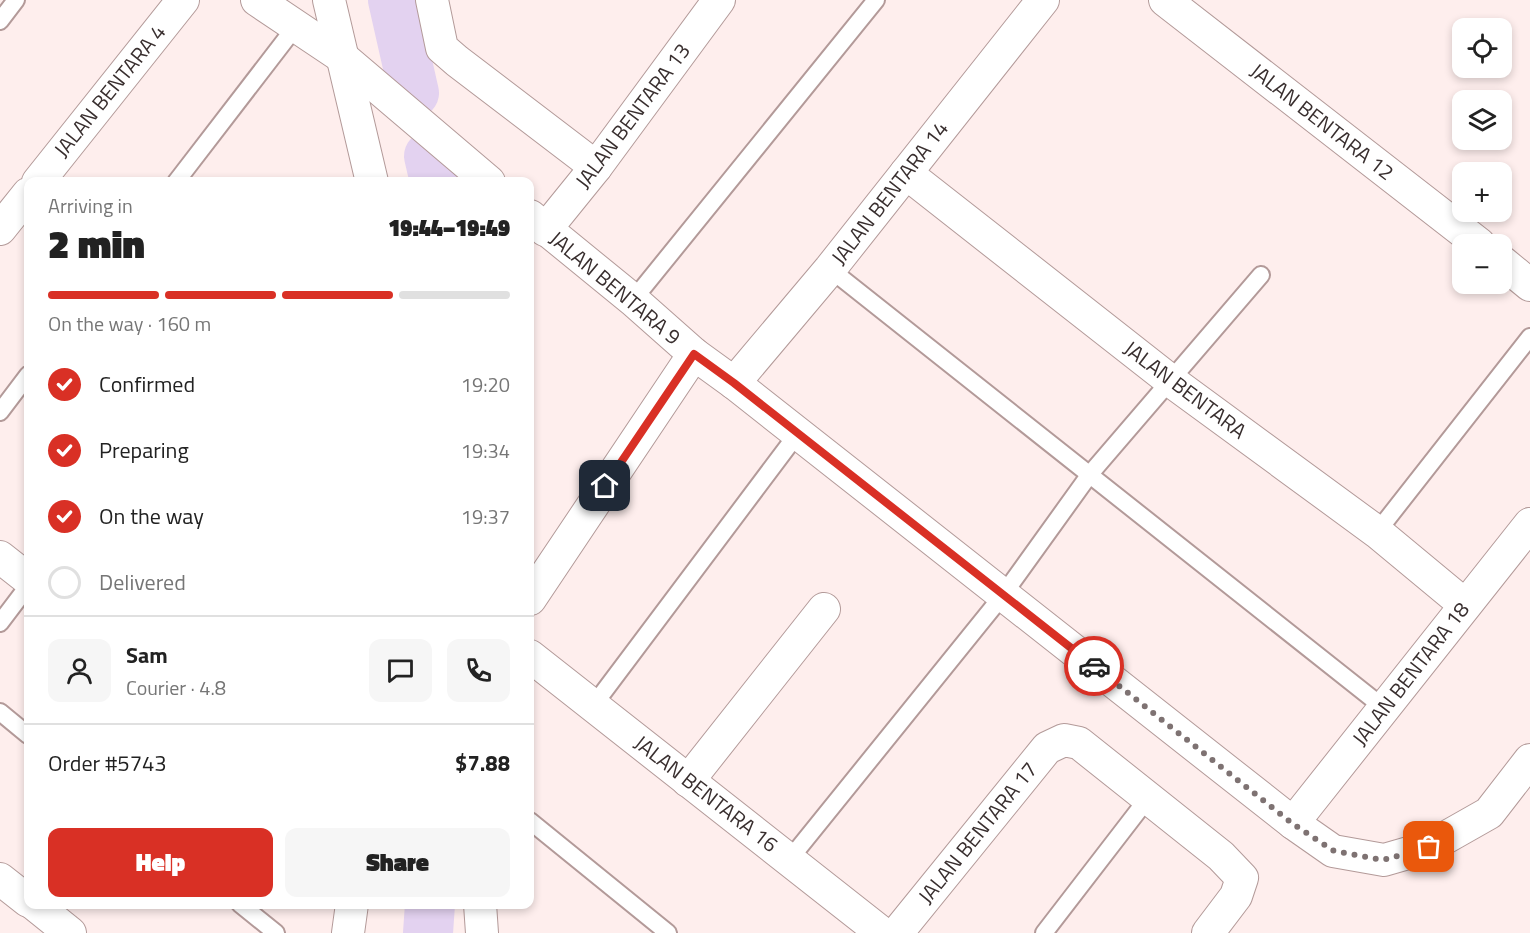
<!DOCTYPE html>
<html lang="en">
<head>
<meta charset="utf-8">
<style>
	body { margin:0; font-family:"Titillium Web",sans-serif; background:#f6f6f6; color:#222; height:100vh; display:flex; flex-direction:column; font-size:22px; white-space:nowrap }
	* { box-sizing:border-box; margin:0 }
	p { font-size:20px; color:#767676 }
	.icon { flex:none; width:33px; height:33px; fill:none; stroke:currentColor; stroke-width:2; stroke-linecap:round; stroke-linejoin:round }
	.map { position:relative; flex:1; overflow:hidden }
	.sheet { position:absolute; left:24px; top:177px; width:510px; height:732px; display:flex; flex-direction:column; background:#fff; border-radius:12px; box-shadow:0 3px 9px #0003 }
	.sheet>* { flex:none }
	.buttons { position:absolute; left:1452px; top:18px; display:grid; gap:12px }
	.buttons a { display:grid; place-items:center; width:60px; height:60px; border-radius:12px; background:#fff; box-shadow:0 3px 9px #0003; font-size:30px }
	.pin { position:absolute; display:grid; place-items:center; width:51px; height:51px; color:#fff; margin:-26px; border-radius:12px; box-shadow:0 3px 9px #0006 }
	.courier { position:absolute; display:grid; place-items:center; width:60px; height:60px; margin:-30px; border:4px solid #d93025; border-radius:50%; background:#fff; color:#222; box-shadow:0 2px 8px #0007 }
	.summary em { font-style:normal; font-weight:800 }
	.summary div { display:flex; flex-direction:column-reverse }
	.summary { display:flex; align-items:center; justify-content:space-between; height:102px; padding:0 24px }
	h1 { font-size:39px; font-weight:800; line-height:45px }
	.bar { display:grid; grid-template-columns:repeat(4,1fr); gap:9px 6px; align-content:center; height:72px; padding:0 24px }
	.bar i { height:8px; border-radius:4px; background:#e0e0e0 }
	.bar .active { background:#d93025 }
	.bar p { grid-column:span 4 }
	.line { display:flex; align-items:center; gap:15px; padding:0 24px; border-top:2px solid #e0e0e0 }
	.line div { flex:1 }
	.round { display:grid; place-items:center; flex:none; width:63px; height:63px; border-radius:12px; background:#f6f6f6 }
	ol { padding:0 24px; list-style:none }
	li { display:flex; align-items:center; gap:18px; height:66px }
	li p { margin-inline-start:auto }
	li .icon { padding:6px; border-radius:50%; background:#d93025; color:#fff; stroke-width:4 }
	li:last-child { color:#767676 }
	li i { width:33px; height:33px; border:3px solid #e0e0e0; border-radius:50% }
	.action { display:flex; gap:12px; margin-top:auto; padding:12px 24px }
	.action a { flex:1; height:69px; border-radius:12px; background:#d93025; color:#fff; font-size:24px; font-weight:800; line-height:69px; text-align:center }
	.action a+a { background:#f6f6f6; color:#222 }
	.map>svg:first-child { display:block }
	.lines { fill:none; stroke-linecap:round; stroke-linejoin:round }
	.river { stroke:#e3d2f0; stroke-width:50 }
	.lane-casing { stroke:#b39a99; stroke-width:20 }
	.street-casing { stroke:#b39a99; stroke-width:34 }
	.lane { stroke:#fff; stroke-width:16 }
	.street { stroke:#fff; stroke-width:32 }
	.done { stroke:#7e7272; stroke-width:6; stroke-dasharray:0 10.8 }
	.route { stroke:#d93025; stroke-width:8 }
	.labels { text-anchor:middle; stroke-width:5; stroke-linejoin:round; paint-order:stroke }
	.street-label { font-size:21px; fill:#392f2f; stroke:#fff }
</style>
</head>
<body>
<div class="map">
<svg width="1530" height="933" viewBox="0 0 1530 933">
	<rect width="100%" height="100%" fill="#feeeed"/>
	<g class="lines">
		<g class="river">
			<polyline points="393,0 414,93"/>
			<polyline points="429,156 435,182"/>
			<polyline points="428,933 430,904"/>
		</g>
		<defs>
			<g id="lane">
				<polyline points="0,21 16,0"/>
				<polyline points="176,182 296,26"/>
				<polyline points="830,269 1384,708"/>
				<polyline points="633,300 876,0"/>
				<polyline points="0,412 28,375"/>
				<polyline points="1377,532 1530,337"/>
				<polyline points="0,623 28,586"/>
				<polyline points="593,706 798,433"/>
				<polyline points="0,712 28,735"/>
				<polyline points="530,821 668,933"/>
				<polyline points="789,860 1003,595 1090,474 1261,275"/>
				<polyline points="240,904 276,933"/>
				<polyline points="1044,933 1148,798"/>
			</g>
			<g id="street">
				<polyline points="257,0 342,57 489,182"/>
				<polyline points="329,0 372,182"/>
				<polyline points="432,0 442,48 457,61 596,167"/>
				<polyline points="1165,0 1479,244"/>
				<polyline points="906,173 1171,381 1377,532 1465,605"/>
				<polyline points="38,182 183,0"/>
				<polyline points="530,216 633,300 694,354 734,383 1293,823 1333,851 1384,860 1429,847 1489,813 1530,760"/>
				<polyline points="0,229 28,194"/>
				<polyline points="545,230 596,167 719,0"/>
				<polyline points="1502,262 1530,285"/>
				<polyline points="734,383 830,269 1043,0"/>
				<polyline points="0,557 28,579"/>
				<polyline points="530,599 694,354"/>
				<polyline points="530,656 882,933"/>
				<polyline points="688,781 824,609"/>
				<polyline points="1293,823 1530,524"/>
				<polyline points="0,879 28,901"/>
				<polyline points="34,904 70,933"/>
				<polyline points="480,904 482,933"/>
				<polyline points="348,933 352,904"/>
				<polyline points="897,933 1047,748 1064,740 1079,743 1221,856 1242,878 1236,896 1208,933"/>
			</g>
		</defs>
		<use href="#lane" class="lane-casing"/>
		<use href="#street" class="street-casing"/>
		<use href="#lane" class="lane"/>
		<use href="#street" class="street"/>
	</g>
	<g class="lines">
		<polyline class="done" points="1094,666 1293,824 1334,851 1383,860 1429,847"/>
		<polyline class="route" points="605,486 694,354 734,383 1094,666"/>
	</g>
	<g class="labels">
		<g class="street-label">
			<text transform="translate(110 91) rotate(-51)" y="7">JALAN BENTARA 4</text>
			<text transform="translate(633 116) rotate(-53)" y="7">JALAN BENTARA 13</text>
			<text transform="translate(1322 122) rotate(38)" y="7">JALAN BENTARA 12</text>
			<text transform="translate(890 193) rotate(-52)" y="7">JALAN BENTARA 14</text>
			<text transform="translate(615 288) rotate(40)" y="7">JALAN BENTARA 9</text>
			<text transform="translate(1185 390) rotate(37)" y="7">JALAN BENTARA</text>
			<text transform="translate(1411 674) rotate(-52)" y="7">JALAN BENTARA 18</text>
			<text transform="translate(706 794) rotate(38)" y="7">JALAN BENTARA 16</text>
			<text transform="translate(978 833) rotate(-51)" y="7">JALAN BENTARA 17</text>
		</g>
	</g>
</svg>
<div class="buttons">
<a><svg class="icon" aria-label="locate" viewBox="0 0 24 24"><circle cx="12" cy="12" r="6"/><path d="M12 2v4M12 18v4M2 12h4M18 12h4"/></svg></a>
<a><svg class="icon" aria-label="layers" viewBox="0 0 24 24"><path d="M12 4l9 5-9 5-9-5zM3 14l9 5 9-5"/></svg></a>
<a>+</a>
<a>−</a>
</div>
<div class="pin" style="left:1429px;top:847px;background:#ea580c"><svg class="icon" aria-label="bag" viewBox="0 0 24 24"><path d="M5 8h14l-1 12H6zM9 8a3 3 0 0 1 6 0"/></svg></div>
<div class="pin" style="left:605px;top:486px;background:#1f2937"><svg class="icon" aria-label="home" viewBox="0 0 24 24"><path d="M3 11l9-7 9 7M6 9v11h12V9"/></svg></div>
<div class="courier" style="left:1094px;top:666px"><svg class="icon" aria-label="car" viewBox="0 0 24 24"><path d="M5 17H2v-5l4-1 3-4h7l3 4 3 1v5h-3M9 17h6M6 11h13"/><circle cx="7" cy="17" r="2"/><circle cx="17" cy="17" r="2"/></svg></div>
<section class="sheet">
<div class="summary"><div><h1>2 min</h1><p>Arriving in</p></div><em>19:44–19:49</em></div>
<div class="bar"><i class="active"></i><i class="active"></i><i class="active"></i><i></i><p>On the way · 160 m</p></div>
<ol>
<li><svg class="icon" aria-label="check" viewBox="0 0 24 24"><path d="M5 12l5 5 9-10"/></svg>Confirmed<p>19:20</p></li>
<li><svg class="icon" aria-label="check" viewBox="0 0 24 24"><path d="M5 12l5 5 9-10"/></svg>Preparing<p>19:34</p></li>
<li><svg class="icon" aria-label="check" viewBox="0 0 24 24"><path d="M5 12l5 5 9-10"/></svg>On the way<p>19:37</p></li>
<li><i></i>Delivered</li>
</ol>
<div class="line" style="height:108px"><a class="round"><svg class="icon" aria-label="person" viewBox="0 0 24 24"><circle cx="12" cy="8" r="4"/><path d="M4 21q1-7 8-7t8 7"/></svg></a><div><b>Sam</b><p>Courier · 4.8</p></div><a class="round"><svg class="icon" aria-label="chat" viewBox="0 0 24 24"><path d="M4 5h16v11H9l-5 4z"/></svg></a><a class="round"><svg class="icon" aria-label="phone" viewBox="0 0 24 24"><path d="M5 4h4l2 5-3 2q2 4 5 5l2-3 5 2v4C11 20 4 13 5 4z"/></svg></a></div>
<div class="line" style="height:78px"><div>Order #5743</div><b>$7.88</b></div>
<div class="action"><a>Help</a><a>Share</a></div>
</section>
</div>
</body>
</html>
